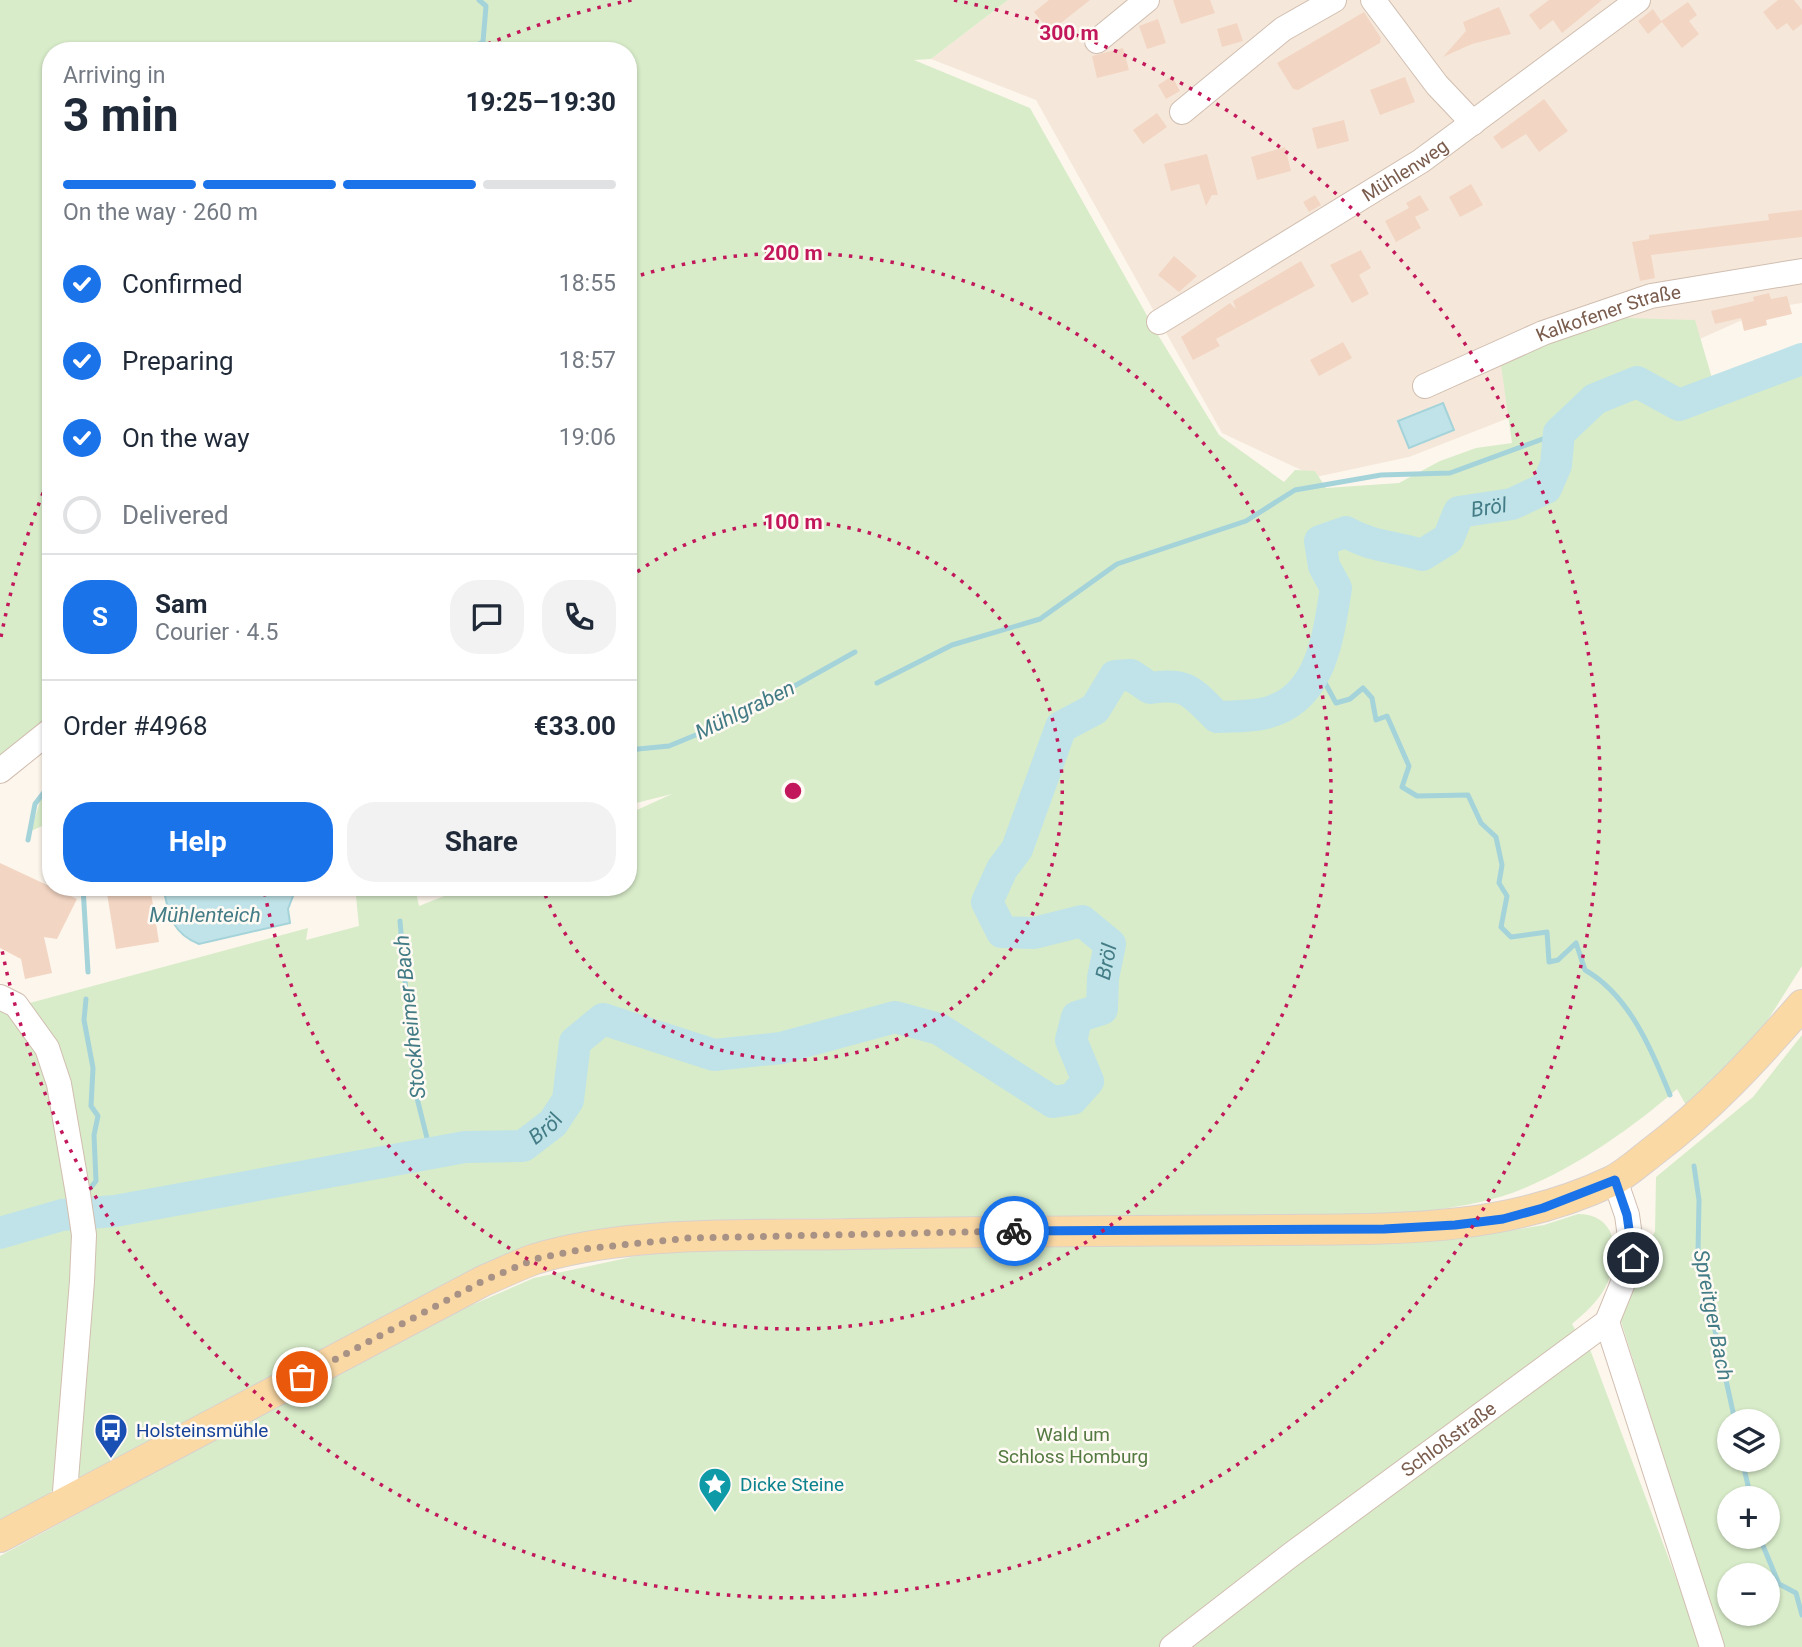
<!DOCTYPE html>
<html lang="en">
<head>
<meta charset="utf-8">
<style>
	body { margin:0; font-family:Roboto,sans-serif; background:#f2f2f3; color:#1f2937; height:100vh; display:flex; flex-direction:column; font-size:26px; white-space:nowrap }
	* { box-sizing:border-box; margin:0 }
	p { font-size:23px; color:#747a83 }
	.icon { flex:none; width:38px; height:38px; fill:none; stroke:currentColor; stroke-width:2; stroke-linecap:round; stroke-linejoin:round }
	.map { position:relative; flex:1; overflow:hidden }
	.details { position:absolute; left:42px; top:42px; width:595px; height:854px; display:flex; flex-direction:column; background:#fff; border-radius:28px; box-shadow:0 2px 5px #0004 }
	.details>* { flex:none }
	.controls { position:absolute; left:1717px; top:1409px; display:grid; gap:14px }
	.controls a { display:grid; place-items:center; width:63px; height:63px; border-radius:50%; background:#fff; box-shadow:0 2px 5px #0004; font-size:35px }
	.pin { position:absolute; display:grid; place-items:center; width:60px; height:60px; color:#fff; margin:-30px; border:4px solid #fff; border-radius:50%; box-shadow:0 2px 7px #0007 }
	.courier { position:absolute; display:grid; place-items:center; width:70px; height:70px; margin:-35px; border:5px solid #1a73e8; border-radius:50%; background:#fff; color:#222; box-shadow:0 2px 9px #0007 }
	.overview em { font-style:normal; font-weight:700 }
	.overview div { display:flex; flex-direction:column-reverse }
	.overview { display:flex; align-items:center; justify-content:space-between; height:119px; padding:0 21px }
	h1 { font-size:46px; font-weight:700; line-height:52px }
	.bar { display:grid; grid-template-columns:repeat(4,1fr); gap:10px 7px; align-content:center; height:84px; padding:0 21px }
	.bar i { height:9px; border-radius:5px; background:#e0e1e3 }
	.bar .selected { background:#1a73e8 }
	.bar p { grid-column:span 4 }
	.line { display:flex; align-items:center; gap:18px; padding:0 21px; border-top:2px solid #e0e1e3 }
	.line div { flex:1 }
	.round { display:grid; place-items:center; flex:none; width:74px; height:74px; border-radius:28px; background:#f2f2f3 }
	ol { padding:0 21px; list-style:none }
	li { display:flex; align-items:center; gap:21px; height:77px }
	li p { margin-inline-start:auto }
	li .icon { padding:7px; border-radius:50%; background:#1a73e8; color:#fff; stroke-width:4 }
	li:last-child { color:#747a83 }
	li i { width:38px; height:38px; border:4px solid #e0e1e3; border-radius:50% }
	.button { display:flex; gap:14px; margin-top:auto; padding:14px 21px }
	.button a { flex:1; height:80px; border-radius:28px; background:#1a73e8; color:#fff; font-size:28px; font-weight:700; line-height:80px; text-align:center }
	.button a+a { background:#f2f2f3; color:#1f2937 }
	.map>svg:first-child { display:block }
	.residential { fill:#f5e8da }
	.green { fill:#d8ecc9; fill-rule:evenodd }
	.water { fill:#bfe3e8; stroke:#a5d3da; stroke-width:2 }
	.lines { fill:none; stroke-linecap:round; stroke-linejoin:round }
	.stream { stroke:#a5d3da; stroke-width:5 }
	.river { stroke:#bfe3e8; stroke-width:32 }
	.building { fill:#f3d5c3 }
	.minor-casing { stroke:#d1beb0; stroke-width:26 }
	.major-casing { stroke:#dad1cd; stroke-width:32 }
	.minor { stroke:#fff; stroke-width:24 }
	.major { stroke:#fbd9a5; stroke-width:30 }
	.done { stroke:#a89285; stroke-width:7; stroke-dasharray:0 12.6 }
	.route { stroke:#1a73e8; stroke-width:9 }
	.ring { fill:none; stroke:#c2185b; stroke-width:3.5; stroke-dasharray:3.5 7 }
	.labels { text-anchor:middle; stroke-width:5; stroke-linejoin:round; paint-order:stroke }
	.street-label { font-size:19px; fill:#7a5c4d; stroke:#fffaf3 }
	.transit-label { font-size:19px; fill:#164399; stroke:#fffaf3; text-anchor:start }
	.park-label { font-size:19px; fill:#537a41; stroke:#fffaf3 }
	.culture-label { font-size:19px; fill:#0d838f; stroke:#fffaf3; text-anchor:start }
	.water-label { font-size:21px; font-style:italic; fill:#437c86; stroke:#fffaf3 }
	.centre { fill:#c2185b; stroke:#fffaf3; stroke-width:3.5 }
	.ring-label { font-size:21px; text-anchor:middle; font-weight:bold; fill:#c2185b; stroke:#fffaf3; stroke-width:5; stroke-linejoin:round; paint-order:stroke }
</style>
</head>
<body>
<div class="map">
<svg width="1802" height="1647" viewBox="0 0 1802 1647">
	<rect width="100%" height="100%" fill="#fdf6ec"/>
	<polygon class="residential" points="1008,0 1802,0 1802,303 1769,308 1626,372 1409,457 1316,477 1222,433 1036,100 931,59"/>
	<g class="green">
		<path d="M0,0H1008L931,59L914,60L1030,108L1158,335L1219,435L1284,482L1295,470L1315,471L1326,488L1399,483L1440,461L1476,448L1512,443L1500,358L1624,318L1695,320L1712,378L1770,365L1802,349V966L1757,1037L1687,1107L1677,1089C1630,1130 1571,1171 1512,1193C1430,1222 1308,1214 1222,1215C1064,1216 907,1218 749,1219L673,1223L606,1238L76,1484V1478L50,1492V1498L0,1522V1011L308,928L306,940L359,926L355,887H415L419,906L467,887H628V814L672,794L628,805V51H51V722L0,764Z"/>
		<polygon points="51,791 51,822 31,831 40,801"/>
		<path d="M1802,1035V1647H1723L1619,1315L1655,1231L1656,1177L1753,1097ZM1729,1421H1768V1460H1729ZM1729,1498H1768V1536H1729ZM1729,1575H1768V1614H1729Z"/>
		<path d="M1578,1214C1619,1214 1621,1257 1605,1288C1598,1301 1584,1314 1572,1324L1585,1347L1588,1344L1702,1647H0V1556L428,1324L534,1278L636,1256L699,1248L1463,1238L1544,1225Z"/>
	</g>
	<g class="water">
		<polygon points="1443,403 1454,430 1409,448 1398,421"/>
		<path d="M163,887H290L293,896L288,909L290,923L199,944C171,933 169,914 163,887Z"/>
	</g>
	<g class="lines">
		<g class="stream">
			<polyline points="465,51 483,42 486,6 479,0"/>
			<path d="M1318,670L1336,703L1350,699L1363,688L1372,698L1376,720L1387,716L1409,766L1402,787L1417,796L1468,795L1481,823L1496,837L1502,865L1499,883L1507,896L1501,927L1511,937L1547,932L1549,962L1558,960L1576,943L1585,970C1629,995 1652,1050 1670,1095"/>
			<polyline points="877,683 952,645 1040,619 1117,564 1246,521 1295,490 1381,475 1450,473 1559,433"/>
			<polyline points="628,750 669,746 737,718 855,652"/>
			<polyline points="28,840 35,804 51,783"/>
			<polyline points="83,887 88,972"/>
			<polyline points="400,921 414,1086 431,1154"/>
			<polyline points="86,999 84,1020 93,1068 91,1106 98,1116 94,1135 96,1181 87,1192"/>
			<polyline points="1694,1166 1699,1200 1698,1253 1735,1421"/>
			<polyline points="1742,1460 1751,1498"/>
			<polyline points="1759,1536 1779,1584 1796,1593 1802,1615"/>
		</g>
		<path class="river" id="s1" d="M0,1233L62,1215L115,1211L465,1147L523,1146L553,1123L568,1100L575,1042L603,1019L714,1055L781,1048L895,1017L939,1029L1053,1102L1072,1099L1088,1081L1071,1040L1077,1017L1102,1009L1103,978L1110,944L1082,921L1034,933L1002,932L987,902L1002,869L1017,849L1061,727L1095,709L1115,676L1131,675L1150,688C1187,682 1192,692 1217,717C1231,716 1247,717 1261,714C1321,703 1328,638 1336,588L1324,566L1320,541L1346,532C1372,547 1393,546 1422,555L1448,539L1459,512L1512,504L1546,488L1556,465L1559,433L1595,399L1637,382L1679,405L1802,359"/>
	</g>
	<g class="building">
		<polygon points="1049,0 1090,0 1057,26 1055,23 1048,29 1034,12"/>
		<polygon points="1173,0 1210,0 1215,13 1181,24"/>
		<polygon points="1549,0 1602,0 1562,33 1553,20 1540,30 1529,15"/>
		<polygon points="1778,0 1794,0 1802,10 1802,24 1793,31 1787,23 1777,30 1763,12"/>
		<polygon points="1688,2 1697,15 1689,21 1699,34 1682,48 1662,22 1648,34 1638,21 1653,9 1661,21"/>
		<polygon points="1499,7 1511,34 1472,44 1443,57 1466,31 1463,22"/>
		<polygon points="1364,12 1381,38 1380,43 1298,90 1293,89 1277,63"/>
		<polygon points="1158,19 1166,43 1147,49 1139,26"/>
		<polygon points="1237,23 1243,41 1222,47 1217,29"/>
		<polygon points="1123,48 1129,70 1097,78 1092,56"/>
		<polygon points="1172,76 1180,91 1166,99 1158,85"/>
		<polygon points="1405,77 1415,102 1380,115 1370,90"/>
		<polygon points="1544,99 1568,131 1539,152 1526,134 1502,149 1493,137"/>
		<polygon points="1157,113 1167,127 1143,144 1133,130"/>
		<polygon points="1344,120 1349,141 1317,149 1312,128"/>
		<polygon points="1285,147 1291,171 1257,180 1251,157"/>
		<polygon points="1207,154 1218,195 1212,195 1206,206 1199,184 1171,191 1164,164"/>
		<polygon points="1471,184 1483,205 1460,217 1449,197"/>
		<polygon points="1315,195 1321,205 1309,212 1303,202"/>
		<polygon points="1420,195 1429,210 1415,217 1421,228 1396,242 1385,221 1409,208 1406,203"/>
		<polygon points="1802,210 1802,237 1651,255 1655,278 1640,281 1632,242 1649,239 1649,235 1769,220 1768,214"/>
		<polygon points="1361,250 1371,268 1359,275 1369,294 1352,303 1330,265"/>
		<polygon points="1174,256 1197,276 1179,292 1158,275"/>
		<polygon points="1301,261 1315,286 1216,339 1220,346 1193,360 1181,337 1230,303 1236,309 1233,301"/>
		<polygon points="1769,293 1771,299 1787,296 1792,314 1766,320 1767,325 1744,331 1741,318 1715,324 1711,311 1754,301 1753,297"/>
		<polygon points="1343,342 1352,358 1319,376 1310,360"/>
		<polygon points="0,863 77,899 57,939 44,937 52,973 25,979 21,959 0,948"/>
		<polygon points="106,887 150,887 159,942 116,949"/>
	</g>
	<g class="lines">
		<defs>
			<g id="minor">
				<polyline points="1373,0 1437,85 1473,123"/>
				<polyline points="1097,41 1147,0"/>
				<polyline points="1182,112 1283,29 1334,0"/>
				<path id="s2" d="M1159,322L1421,161L1638,0"/>
				<path id="s3" d="M1425,386L1543,333L1651,296L1802,271"/>
				<polyline points="0,771 51,730"/>
				<polyline points="0,997 16,1005 47,1048 59,1084 78,1194 84,1235 82,1281 64,1504"/>
				<polyline points="1607,1322 1712,1647"/>
				<path id="s4" d="M1172,1647L1292,1554L1607,1322L1633,1258L1627,1215L1615,1180"/>
			</g>
			<path id="major" d="M0,1537L483,1281C500,1274 518,1265 535,1259C629,1230 752,1236 851,1234C994,1231 1137,1231 1280,1230C1396,1229 1504,1232 1612,1181C1626,1174 1639,1162 1652,1152C1708,1110 1756,1058 1802,1005"/>
		</defs>
		<use href="#minor" class="minor-casing"/>
		<use href="#major" class="major-casing"/>
		<use href="#minor" class="minor"/>
		<use href="#major" class="major"/>
	</g>
	<g class="lines">
		<polyline class="done" points="302,1377 483,1281 535,1259 583,1249 689,1238 1014,1231"/>
		<polyline class="route" points="1014,1231 1384,1229 1455,1225 1503,1219 1543,1208 1615,1180 1627,1215 1633,1258"/>
	</g>
	<g class="ring">
		<path d="M629 578A269 269 0 1 1 542 887"/>
		<path d="M631 278A538 538 0 1 1 264 889"/>
		<path d="M1 637A807 807 0 0 1 50 476M478 48A807 807 0 0 1 632 0M954 0A807 807 0 1 1 1 945"/>
	</g>
	<defs>
		<symbol id="bus-pin" viewBox="-11 -11 22 30"><path d="M0 17L-7.5 6A9.5 9.5 0 1 1 7.5 6Z" fill="#1a4fb4" stroke="#fffaf3"/><path d="M-5-6H5V4H4V6H2V4H-2V6H-4V4H-5ZM-3.5-4V0h7V-4ZM-3.5 1.2v1.5H-2V1.2ZM2 1.2v1.5H3.5V1.2Z" fill="#fff"/></symbol>
		<symbol id="sight-pin" viewBox="-11 -11 22 30"><path d="M0 17L-7.5 6A9.5 9.5 0 1 1 7.5 6Z" fill="#0f9aa8" stroke="#fffaf3"/><path d="M0-6L1.8-2.2L6-1.7L2.9 1.2L3.7 5.4L0 3.3L-3.7 5.4L-2.9 1.2L-6-1.7L-1.8-2.2Z" fill="#fff"/></symbol>
	</defs>
	<g fill-rule="evenodd">
		<use href="#bus-pin" x="92" y="1411" width="38" height="52"/>
		<use href="#sight-pin" x="696" y="1465" width="38" height="52"/>
	</g>
	<g class="labels">
		<g class="street-label">
			<text dy="7" stroke="none"><textPath href="#s2" startOffset="289">Mühlenweg</textPath></text>
			<text dy="7" stroke="none"><textPath href="#s3" startOffset="198">Kalkofener Straße</textPath></text>
			<text dy="7" stroke="none"><textPath href="#s4" startOffset="346">Schloßstraße</textPath></text>
		</g>
		<g class="transit-label">
			<text x="136" y="1437">Holsteinsmühle</text>
		</g>
		<g class="park-label">
			<text x="1073" y="1441">Wald um<tspan x="1073" dy="22">Schloss Homburg</tspan></text>
		</g>
		<g class="culture-label">
			<text x="740" y="1491">Dicke Steine</text>
		</g>
		<g class="water-label">
			<text dy="7" stroke="none"><textPath href="#s1" startOffset="2364">Bröl</textPath></text>
			<text transform="translate(745 710) rotate(-26)" y="7">Mühlgraben</text>
			<text x="205" y="922">Mühlenteich</text>
			<text dy="7" stroke="none"><textPath href="#s1" startOffset="1360">Bröl</textPath></text>
			<text transform="translate(410 1017) rotate(-96)" y="7">Stockheimer Bach</text>
			<text dy="7" stroke="none"><textPath href="#s1" startOffset="560">Bröl</textPath></text>
			<text transform="translate(1713 1315) rotate(79)" y="7">Spreitger Bach</text>
		</g>
	</g>
	<circle cx="793" cy="791" r="10" class="centre"/>
	<g class="ring-label">
		<text x="1069" y="40">300 m</text>
		<text x="793" y="260">200 m</text>
		<text x="793" y="529">100 m</text>
	</g>
</svg>
<div class="controls">
<a><svg class="icon" aria-label="layers" viewBox="0 0 24 24"><path d="M12 4l9 5-9 5-9-5zM3 14l9 5 9-5"/></svg></a>
<a>+</a>
<a>−</a>
</div>
<div class="pin" style="left:302px;top:1377px;background:#ea580c"><svg class="icon" aria-label="bag" viewBox="0 0 24 24"><path d="M5 8h14l-1 12H6zM9 8a3 3 0 0 1 6 0"/></svg></div>
<div class="pin" style="left:1633px;top:1258px;background:#1f2937"><svg class="icon" aria-label="home" viewBox="0 0 24 24"><path d="M3 11l9-7 9 7M6 9v11h12V9"/></svg></div>
<div class="courier" style="left:1014px;top:1231px"><svg class="icon" aria-label="bike" viewBox="0 0 24 24"><circle cx="6" cy="16" r="4"/><circle cx="18" cy="16" r="4"/><path d="M6 16l4-8h5l3 8M10 8l3 8H6M13 5h3"/></svg></div>
<section class="details">
<div class="overview"><div><h1>3 min</h1><p>Arriving in</p></div><em>19:25–19:30</em></div>
<div class="bar"><i class="selected"></i><i class="selected"></i><i class="selected"></i><i></i><p>On the way · 260 m</p></div>
<ol>
<li><svg class="icon" aria-label="check" viewBox="0 0 24 24"><path d="M5 12l5 5 9-10"/></svg>Confirmed<p>18:55</p></li>
<li><svg class="icon" aria-label="check" viewBox="0 0 24 24"><path d="M5 12l5 5 9-10"/></svg>Preparing<p>18:57</p></li>
<li><svg class="icon" aria-label="check" viewBox="0 0 24 24"><path d="M5 12l5 5 9-10"/></svg>On the way<p>19:06</p></li>
<li><i></i>Delivered</li>
</ol>
<div class="line" style="height:126px"><b class="round" style="background:#1a73e8;color:#fff">S</b><div><b>Sam</b><p>Courier · 4.5</p></div><a class="round"><svg class="icon" aria-label="chat" viewBox="0 0 24 24"><path d="M4 5h16v11H9l-5 4z"/></svg></a><a class="round"><svg class="icon" aria-label="phone" viewBox="0 0 24 24"><path d="M5 4h4l2 5-3 2q2 4 5 5l2-3 5 2v4C11 20 4 13 5 4z"/></svg></a></div>
<div class="line" style="height:91px"><div>Order #4968</div><b>€33.00</b></div>
<div class="button"><a>Help</a><a>Share</a></div>
</section>
</div>
</body>
</html>
